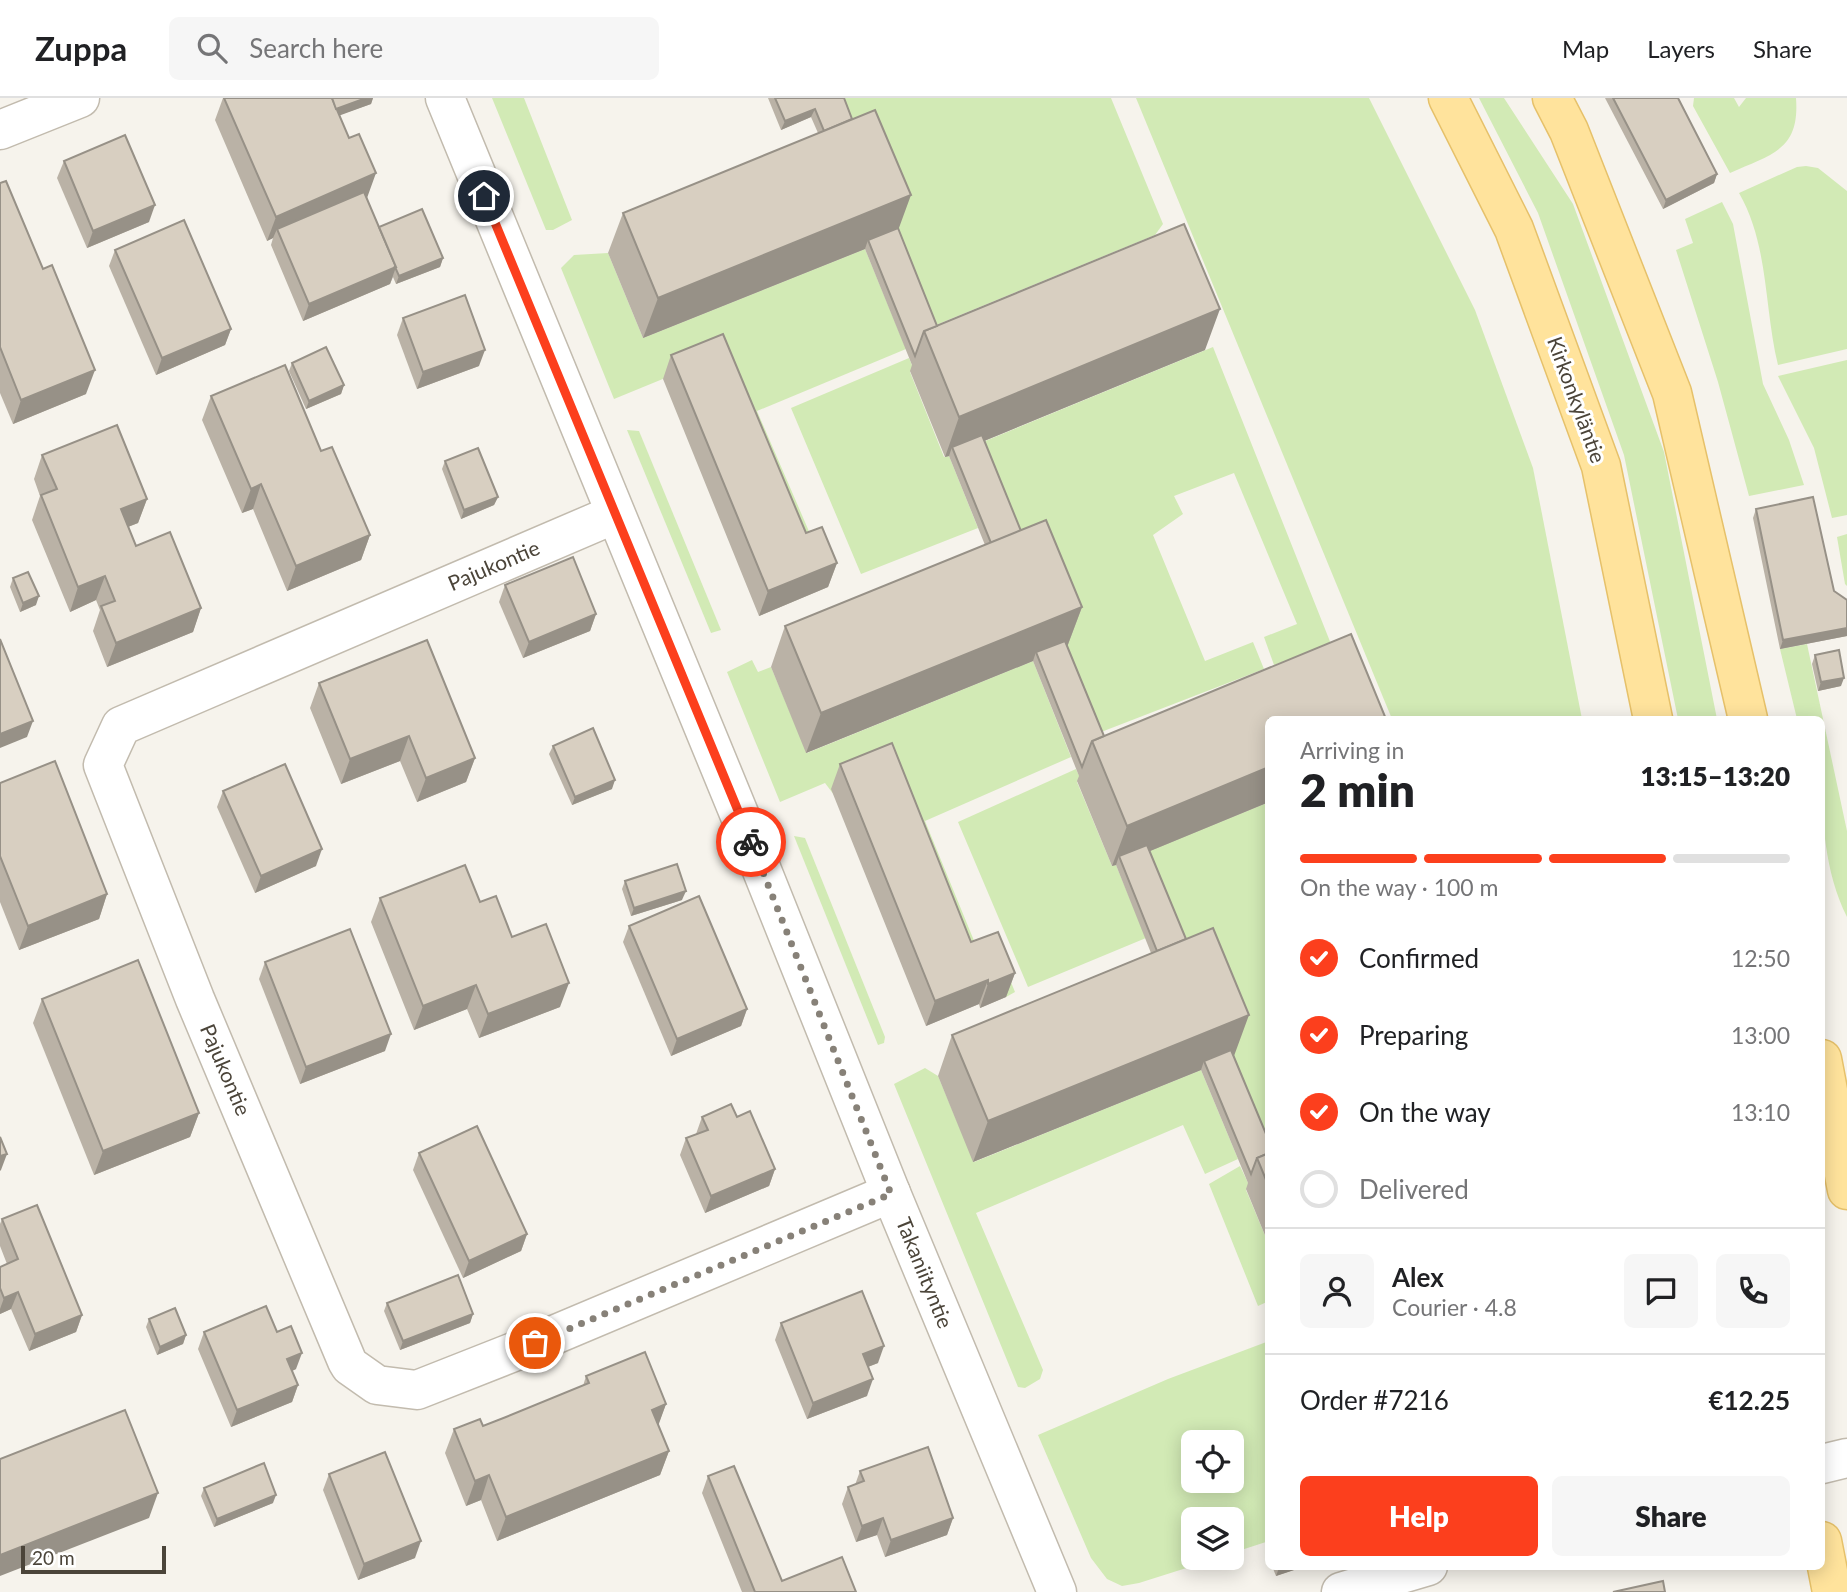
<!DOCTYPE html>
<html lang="en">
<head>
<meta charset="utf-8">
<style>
	body { margin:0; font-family:Lato,sans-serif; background:#f6f6f6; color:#202124; height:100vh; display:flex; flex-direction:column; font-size:26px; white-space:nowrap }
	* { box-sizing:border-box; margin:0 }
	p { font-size:23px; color:#757577 }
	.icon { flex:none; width:38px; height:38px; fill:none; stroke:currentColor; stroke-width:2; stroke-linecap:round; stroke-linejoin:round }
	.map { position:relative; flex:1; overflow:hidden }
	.drawer { position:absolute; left:1265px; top:618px; width:560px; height:854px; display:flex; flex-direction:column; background:#fff; border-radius:10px; box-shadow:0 4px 18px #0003 }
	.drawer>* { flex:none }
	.buttons { position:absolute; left:1181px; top:1332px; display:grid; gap:14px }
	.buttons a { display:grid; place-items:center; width:63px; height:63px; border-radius:10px; background:#fff; box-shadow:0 4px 18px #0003; font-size:35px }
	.scale { position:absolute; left:21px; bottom:18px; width:145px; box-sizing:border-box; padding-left:7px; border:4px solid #4b4439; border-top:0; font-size:19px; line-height:24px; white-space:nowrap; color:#4b4439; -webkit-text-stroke:5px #fff; paint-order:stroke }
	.pin { position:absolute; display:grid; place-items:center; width:60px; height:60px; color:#fff; margin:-30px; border:4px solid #fff; border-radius:50%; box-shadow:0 2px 7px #0007 }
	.courier { position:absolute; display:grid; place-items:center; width:70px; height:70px; margin:-35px; border:5px solid #fc3f1d; border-radius:50%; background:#fff; color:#222; box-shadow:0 2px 9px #0007 }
	.overview em { font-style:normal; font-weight:800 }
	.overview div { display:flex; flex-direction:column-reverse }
	.overview { display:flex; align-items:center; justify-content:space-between; height:119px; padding:0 35px }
	h1 { font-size:46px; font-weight:800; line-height:52px }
	.bar { display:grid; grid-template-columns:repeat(4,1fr); gap:10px 7px; align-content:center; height:84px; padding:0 35px }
	.bar i { height:9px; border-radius:5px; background:#e0e0e0 }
	.bar .on { background:#fc3f1d }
	.bar p { grid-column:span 4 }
	.line { display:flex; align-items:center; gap:18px; padding:0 35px; border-top:2px solid #e0e0e0 }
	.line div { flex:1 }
	.round { display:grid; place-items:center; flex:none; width:74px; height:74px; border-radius:10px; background:#f6f6f6 }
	ol { padding:0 35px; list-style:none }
	li { display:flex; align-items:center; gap:21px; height:77px }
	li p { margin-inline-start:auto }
	li .icon { padding:7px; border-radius:50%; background:#fc3f1d; color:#fff; stroke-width:4 }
	li:last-child { color:#757577 }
	li i { width:38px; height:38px; border:4px solid #e0e0e0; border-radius:50% }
	.action { display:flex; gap:14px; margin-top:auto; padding:14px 35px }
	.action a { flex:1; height:80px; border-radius:10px; background:#fc3f1d; color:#fff; font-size:28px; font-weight:800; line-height:80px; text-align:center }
	.action a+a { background:#f6f6f6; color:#202124 }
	header { display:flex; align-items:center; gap:42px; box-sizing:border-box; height:98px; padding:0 35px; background:#fff; border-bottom:2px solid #e0e0e0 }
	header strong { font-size:33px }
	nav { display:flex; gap:38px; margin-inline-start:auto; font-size:24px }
	.search { width:490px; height:63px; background:#f6f6f6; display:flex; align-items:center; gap:18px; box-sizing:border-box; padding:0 24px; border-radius:10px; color:#757577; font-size:26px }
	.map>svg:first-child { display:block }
	.green { fill:#d2eab5; fill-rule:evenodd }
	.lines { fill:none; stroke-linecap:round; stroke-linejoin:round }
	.minor-casing { stroke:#c2bbae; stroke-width:41 }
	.major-casing { stroke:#e6c16a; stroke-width:41 }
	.minor { stroke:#fff; stroke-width:38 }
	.major { stroke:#ffe39c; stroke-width:38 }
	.wall { fill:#bab2a6 }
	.shaded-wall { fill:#979187 }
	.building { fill:#d8cfc1; stroke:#979187; stroke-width:2 }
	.done { stroke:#878178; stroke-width:7; stroke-dasharray:0 12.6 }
	.route { stroke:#fc3f1d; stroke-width:9 }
	.labels { text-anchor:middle; stroke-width:6; stroke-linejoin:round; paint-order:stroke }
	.street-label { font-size:21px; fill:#4b4439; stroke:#fff }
</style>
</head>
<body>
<header>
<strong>Zuppa</strong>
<div class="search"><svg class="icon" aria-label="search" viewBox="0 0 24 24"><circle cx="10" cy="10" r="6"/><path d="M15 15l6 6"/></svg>Search here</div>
<nav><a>Map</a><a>Layers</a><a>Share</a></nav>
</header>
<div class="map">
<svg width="1847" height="1494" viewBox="0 0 1847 1494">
	<rect width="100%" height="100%" fill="#f6f3ec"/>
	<g class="green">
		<polygon points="492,0 524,0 572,122 553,132 546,132"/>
		<polygon points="837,0 1111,0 1163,126 1155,137 931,229"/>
		<polygon points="1136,0 1369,0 1475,212 1533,370 1582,621 1392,621"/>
		<polygon points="1479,0 1504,0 1573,106 1664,354 1717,621 1678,621 1624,357 1538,115"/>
		<path d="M1694,0H1734L1739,9L1746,0H1796C1800,53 1771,56 1730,75L1693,8Z"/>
		<path d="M1806,68L1818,70L1847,93V251L1778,267C1764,210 1769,147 1739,95L1797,69Z"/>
		<polygon points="1722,104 1733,126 1763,286 1789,342 1804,387 1749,398 1718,284 1676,152 1693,145 1685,121"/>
		<polygon points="865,151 906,251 757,313 811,438 813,453 714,260 614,301 561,170 574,157 608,155 643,240"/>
		<polygon points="1213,249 1331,546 1274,567 1264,539 1297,526 1234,375 1174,398 1183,416 1153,437 1205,563 1253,544 1264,571 1096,636 978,346"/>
		<polygon points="909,260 914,272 910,274 944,359 949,358 978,430 861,476 791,310"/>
		<polygon points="1847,262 1847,417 1832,420 1814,350 1778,278"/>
		<polygon points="627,332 639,333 721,532 711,535"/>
		<polygon points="1847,436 1847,488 1845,486 1837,439"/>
		<path d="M1807,546L1847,733V819C1817,758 1822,688 1822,621H1797L1780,551Z"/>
		<polygon points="752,562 758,574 771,569 807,655 1033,563 1071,659 925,723 977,850 995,845 1015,894 1006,899 963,868 825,685 780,704 727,574"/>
		<polygon points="1076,671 1081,682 1077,684 1112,768 1116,767 1146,840 1028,889 958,724"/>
		<polygon points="1269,704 1269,1048 1144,755"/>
		<polygon points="794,738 805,740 885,939 884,945 878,947"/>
		<polygon points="925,970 938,978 974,1064 1201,972 1238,1061 1205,1076 1183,1027 976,1115 1043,1272 1040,1281 1025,1290 1018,1289 894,986"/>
		<polygon points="1240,1068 1250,1089 1246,1092 1269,1147 1269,1203 1258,1208 1209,1086"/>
		<path d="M1269,1243V1443L1232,1455V1421H1194V1460H1218L1139,1485L1122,1488L1107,1481L1091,1460L1038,1337L1168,1281ZM1194,1344H1232V1382H1194Z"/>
	</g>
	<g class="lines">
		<defs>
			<g id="minor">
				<polyline points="445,0 747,735 891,1095 1057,1494"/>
				<polyline points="0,32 80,0"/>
				<polyline points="615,416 121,628 103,667 195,901 347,1263 350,1268 377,1287 417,1292 516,1253 891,1095"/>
				<polyline points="1822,1366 1847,1360"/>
				<polyline points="1341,1494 1428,1468"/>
			</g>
			<g id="major">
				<polyline points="1448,0 1514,131 1601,368 1653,621"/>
				<polyline points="1552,0 1569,33 1672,295 1748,621"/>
				<polyline points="1822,961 1847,1092"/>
				<polyline points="1822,1443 1832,1494"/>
			</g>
		</defs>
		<use href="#minor" class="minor-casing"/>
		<use href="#major" class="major-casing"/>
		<use href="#minor" class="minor"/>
		<use href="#major" class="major"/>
	</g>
	<g class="wall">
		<polygon points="223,0 373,0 371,6 339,17 367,100 379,129 443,160 440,169 396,186 393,179 390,186 303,223 271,147 273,140 267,143 215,22"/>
		<polygon points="768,0 844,0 937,228 1205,252 984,343 1021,433 1082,509 1067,549 1104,638 1269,621 1269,704 1150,753 1269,1043 1269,1147 1246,1091 1248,1085 1201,972 973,1064 938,978 952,937 1151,855 1116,767 1112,768 1077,683 1079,678 1033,563 806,655 771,569 785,528 985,447 949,358 945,359 910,273 912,267 865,151 643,240 608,155 623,115 818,35 811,19 781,32"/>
		<polygon points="1605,0 1678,0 1717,76 1714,85 1663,111"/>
		<polygon points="64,63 149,124 87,150 57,80"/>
		<polygon points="0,85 86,296 13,326 0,295"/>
		<polygon points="115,152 231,231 225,247 156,277 109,168"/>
		<polygon points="403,220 479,268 417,291 397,237"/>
		<polygon points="671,257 806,435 837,465 828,489 759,518 663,281"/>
		<polygon points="292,265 344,287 341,296 306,311 289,273"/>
		<polygon points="211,298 321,353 370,437 361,462 287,493 253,411 242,415 202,322"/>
		<polygon points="42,357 147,401 138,425 128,429 136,448 201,510 193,534 107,569 93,533 100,512 96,502 70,514 32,422 40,398 34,381"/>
		<polygon points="445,363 498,399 494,407 461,421 442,371"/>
		<polygon points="1756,411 1834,493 1847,502 1847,538 1780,551 1753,420"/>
		<polygon points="13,480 36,507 20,514 10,489"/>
		<polygon points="505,487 596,516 590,533 523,560 499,504"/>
		<polygon points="1815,557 1841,588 1818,593 1812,566"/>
		<polygon points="319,585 475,660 466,684 417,704 400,663 341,686 310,610"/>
		<polygon points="553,648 612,691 572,707 549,656"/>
		<polygon points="840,666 971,844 1015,875 1006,899 980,910 979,906 926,928 831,691"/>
		<polygon points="0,685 107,796 99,821 19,852 0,804"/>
		<polygon points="223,693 316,768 255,795 217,709"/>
		<polygon points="625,783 682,802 631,818 622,791"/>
		<polygon points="380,800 480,804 512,839 560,909 479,940 467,911 414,932 371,824"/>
		<polygon points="629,828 747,911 741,928 671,958 623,844"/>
		<polygon points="265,864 385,953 300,986 259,881"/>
		<polygon points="42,901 199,1015 190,1039 94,1077 33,925"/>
		<polygon points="702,1019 737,1019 775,1071 769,1088 705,1115 680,1057 686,1040 696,1036"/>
		<polygon points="419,1055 527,1136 521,1153 463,1180 413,1072"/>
		<polygon points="2,1121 82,1217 76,1234 29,1253 11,1211 0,1216 0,1169 7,1166 0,1148 0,1126"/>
		<polygon points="387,1205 473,1216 470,1225 400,1252 384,1213"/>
		<polygon points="149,1221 186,1237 183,1246 157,1257 146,1229"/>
		<polygon points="781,1225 878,1265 868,1269 867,1298 807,1321 775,1242"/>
		<polygon points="204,1234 277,1234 296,1271 292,1273 298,1287 292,1304 231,1329 198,1251"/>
		<polygon points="586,1278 666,1306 658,1327 669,1353 660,1377 497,1443 481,1402 466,1408 445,1355 454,1331 483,1328 583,1288"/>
		<polygon points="860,1373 953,1420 947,1437 885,1459 877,1437 856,1444 842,1406 848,1389 855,1387"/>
		<polygon points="329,1376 415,1460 358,1482 323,1392"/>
		<polygon points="708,1378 782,1483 856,1494 742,1494 702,1395"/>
		<polygon points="204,1390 273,1405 214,1429 201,1398"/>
		<polygon points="1272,1468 1303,1468 1303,1469 1276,1478"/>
	</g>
	<g class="shaded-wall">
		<polygon points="366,0 373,0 371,6 330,21 333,12"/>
		<polygon points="815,11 811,19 781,32 785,23"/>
		<polygon points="376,75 367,100 277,131 273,140 267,143 276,119"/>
		<polygon points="1717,76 1714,85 1663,111 1666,102"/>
		<polygon points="911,97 896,138 868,142 865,151 643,240 658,200"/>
		<polygon points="155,107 149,124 87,150 93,133"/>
		<polygon points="443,160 440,169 396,186 399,178"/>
		<polygon points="396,169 390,186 303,223 309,206"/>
		<polygon points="1220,211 1205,252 955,355 952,349 949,358 945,359 959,319"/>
		<polygon points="231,231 225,247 156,277 162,260"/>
		<polygon points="485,252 479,268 417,291 423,274"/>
		<polygon points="95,272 86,296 13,326 21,302"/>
		<polygon points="344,287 341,296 306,311 309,303"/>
		<polygon points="261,386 253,411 242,415 251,391"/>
		<polygon points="498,399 494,407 461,421 464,412"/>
		<polygon points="147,401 138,425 112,435 121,411"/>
		<polygon points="370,437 361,462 287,493 296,468"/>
		<polygon points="837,465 828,489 759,518 768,493"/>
		<polygon points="105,478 96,502 70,514 78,489"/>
		<polygon points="39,498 36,507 20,514 23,505"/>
		<polygon points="1082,509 1067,549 1036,554 1033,563 806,655 821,615"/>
		<polygon points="201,510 193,534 107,569 116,545"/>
		<polygon points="596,516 590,533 523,560 529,544"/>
		<polygon points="1847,530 1847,538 1780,551 1783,542"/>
		<polygon points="1844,580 1841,588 1818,593 1821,584"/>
		<polygon points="33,623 27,639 0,650 0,636"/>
		<polygon points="409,638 400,663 341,686 350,661"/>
		<polygon points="475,660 466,684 417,704 426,680"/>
		<polygon points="1269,669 1269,704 1121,765 1119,758 1116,767 1112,768 1127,728"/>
		<polygon points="615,682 612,691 572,707 575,699"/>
		<polygon points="322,751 316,768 255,795 261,778"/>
		<polygon points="686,793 682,802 631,818 634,810"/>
		<polygon points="107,796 99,821 19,852 28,828"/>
		<polygon points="1015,875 1006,899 980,910 988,886"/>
		<polygon points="988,882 979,906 926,928 935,903"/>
		<polygon points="569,885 560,909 479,940 488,916"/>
		<polygon points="476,887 467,911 414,932 423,908"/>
		<polygon points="747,911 741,928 671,958 677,941"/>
		<polygon points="1249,917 1234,958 1204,963 1201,972 973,1064 988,1023"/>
		<polygon points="391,936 385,953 300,986 306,969"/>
		<polygon points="199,1015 190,1039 94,1077 103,1053"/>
		<polygon points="7,1056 1,1072 0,1073 0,1058"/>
		<polygon points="775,1071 769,1088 705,1115 711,1098"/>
		<polygon points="527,1136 521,1153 463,1180 469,1163"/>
		<polygon points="18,1194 11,1211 0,1216 0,1211 4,1200"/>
		<polygon points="473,1216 470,1225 400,1252 403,1243"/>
		<polygon points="82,1217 76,1234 29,1253 35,1236"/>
		<polygon points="186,1237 183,1246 157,1257 160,1249"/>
		<polygon points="884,1248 878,1265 857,1273 863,1256"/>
		<polygon points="302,1255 296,1271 281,1278 287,1261"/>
		<polygon points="873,1281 867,1298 807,1321 813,1305"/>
		<polygon points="298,1287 292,1304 231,1329 237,1312"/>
		<polygon points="666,1306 657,1331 652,1312"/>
		<polygon points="669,1353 660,1377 497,1443 506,1419"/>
		<polygon points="489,1377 481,1402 466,1408 475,1383"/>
		<polygon points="158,1395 149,1420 0,1478 0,1457"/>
		<polygon points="276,1397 273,1405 214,1429 217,1421"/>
		<polygon points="883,1420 877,1437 856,1444 862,1428"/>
		<polygon points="953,1420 947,1437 885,1459 891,1442"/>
		<polygon points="421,1443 415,1460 358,1482 364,1466"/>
		<polygon points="1283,1468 1303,1468 1303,1469 1276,1478 1279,1470"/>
	</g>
	<g class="building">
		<polygon points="224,0 332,0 349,40 359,36 376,75 276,119"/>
		<polygon points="332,0 366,0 336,11"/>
		<polygon points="775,0 844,0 852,21 824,33 815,11 785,23"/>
		<polygon points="1613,0 1678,0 1717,76 1666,102"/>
		<polygon points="875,12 911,97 658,200 623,115"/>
		<polygon points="125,37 155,107 93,133 64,63"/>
		<polygon points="6,83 43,171 52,167 95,272 21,302 0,249 0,85"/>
		<polygon points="364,94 396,169 309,206 277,131"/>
		<polygon points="422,111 443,160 399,178 395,169 396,169 379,129"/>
		<polygon points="184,122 231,231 162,260 115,152"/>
		<polygon points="1184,126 1220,211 959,319 924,233"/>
		<polygon points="898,130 937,228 924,233 915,258 868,142"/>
		<polygon points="465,197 485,252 423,274 403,220"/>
		<polygon points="723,236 806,435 822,429 837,465 768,493 671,257"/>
		<polygon points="326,249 344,287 309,303 292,265"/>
		<polygon points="285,267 321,353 332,349 370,437 296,468 261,386 251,391 211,298"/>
		<polygon points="117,327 147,401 121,411 136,448 170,434 201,510 116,545 101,508 115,503 105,478 78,489 41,397 57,391 42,357"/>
		<polygon points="982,337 1021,433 991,445 952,349"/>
		<polygon points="478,350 498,399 464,412 445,363"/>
		<polygon points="1813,399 1834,493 1847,502 1847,530 1783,542 1756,411"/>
		<polygon points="1046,422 1082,509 821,615 785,528"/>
		<polygon points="573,459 596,516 529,544 505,487"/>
		<polygon points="28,474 39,498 23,505 13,480"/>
		<polygon points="1351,536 1386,621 1269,621 1269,669 1127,728 1092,643"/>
		<polygon points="0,541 33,623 0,636"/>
		<polygon points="427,542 475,660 426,680 409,638 350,661 319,585"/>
		<polygon points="1065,543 1104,638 1092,643 1082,669 1036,554"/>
		<polygon points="1839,552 1844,580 1821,584 1815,557"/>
		<polygon points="593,630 615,682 575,699 553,648"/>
		<polygon points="892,645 971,844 998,834 1015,875 988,886 988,882 935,903 840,666"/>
		<polygon points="55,663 107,796 28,828 0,758 0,685"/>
		<polygon points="285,666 322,751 261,778 223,693"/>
		<polygon points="1147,747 1186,841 1157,853 1119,758"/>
		<polygon points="677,766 686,793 634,810 625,783"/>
		<polygon points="465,767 480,804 496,798 512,839 546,826 569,885 488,916 476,887 423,908 380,800"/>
		<polygon points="699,798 747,911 677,941 629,828"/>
		<polygon points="1213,830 1249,917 988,1023 952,937"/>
		<polygon points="350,831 391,936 306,969 265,864"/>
		<polygon points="138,862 199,1015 103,1053 42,901"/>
		<polygon points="1231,952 1269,1043 1269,1055 1257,1060 1251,1076 1204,963"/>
		<polygon points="731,1006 737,1019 750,1013 775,1071 711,1098 686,1040 708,1032 702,1019"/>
		<polygon points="477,1028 527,1136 469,1163 419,1055"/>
		<polygon points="0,1039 7,1056 0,1058"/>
		<polygon points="1269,1055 1269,1089 1257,1060"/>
		<polygon points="37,1107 82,1217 35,1236 18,1194 4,1200 0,1190 0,1169 18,1161 2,1121"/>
		<polygon points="458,1177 473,1216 403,1243 387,1205"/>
		<polygon points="862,1193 884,1248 863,1256 873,1281 813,1305 781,1225"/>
		<polygon points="266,1208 277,1234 291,1228 302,1255 287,1261 298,1287 237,1312 204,1234"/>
		<polygon points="175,1210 186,1237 160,1249 149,1221"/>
		<polygon points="645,1254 666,1306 652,1312 669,1353 506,1419 489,1377 475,1383 454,1331 480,1321 483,1328 506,1319 589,1285 586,1278"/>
		<polygon points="125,1312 158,1395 0,1457 0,1361"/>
		<polygon points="928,1349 953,1420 891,1442 883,1420 862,1428 848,1389 864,1383 860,1373"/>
		<polygon points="385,1354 421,1443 364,1466 329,1376"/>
		<polygon points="264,1365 276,1397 217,1421 204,1390"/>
		<polygon points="734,1368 782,1483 842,1459 856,1494 755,1494 708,1378"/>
		<polygon points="1663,1483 1665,1494 1613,1494"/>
	</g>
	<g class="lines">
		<polyline class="done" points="535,1245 891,1096 751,744"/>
		<polyline class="route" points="484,98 751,744"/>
	</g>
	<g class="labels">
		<g class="street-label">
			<text transform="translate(1576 302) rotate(70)" y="7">Kirkonkyläntie</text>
			<text transform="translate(494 468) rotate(-23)" y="7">Pajukontie</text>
			<text transform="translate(225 972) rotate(67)" y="7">Pajukontie</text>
			<text transform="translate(924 1175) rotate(68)" y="7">Takaniityntie</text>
		</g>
	</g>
</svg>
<div class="buttons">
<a><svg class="icon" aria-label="locate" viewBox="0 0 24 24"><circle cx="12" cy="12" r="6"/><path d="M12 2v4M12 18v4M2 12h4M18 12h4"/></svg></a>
<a><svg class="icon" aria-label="layers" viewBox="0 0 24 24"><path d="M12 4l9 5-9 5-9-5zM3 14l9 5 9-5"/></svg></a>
</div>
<div class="scale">20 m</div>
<div class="pin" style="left:535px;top:1245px;background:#ea580c"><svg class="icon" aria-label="bag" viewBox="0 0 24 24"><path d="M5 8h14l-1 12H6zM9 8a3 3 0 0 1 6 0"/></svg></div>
<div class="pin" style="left:484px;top:98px;background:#1f2937"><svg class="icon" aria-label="home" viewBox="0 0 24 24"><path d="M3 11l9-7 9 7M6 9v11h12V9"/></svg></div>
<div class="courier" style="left:751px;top:744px"><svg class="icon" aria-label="bike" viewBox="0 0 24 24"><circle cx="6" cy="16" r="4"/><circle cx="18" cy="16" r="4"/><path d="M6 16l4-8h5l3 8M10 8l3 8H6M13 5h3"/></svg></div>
<section class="drawer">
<div class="overview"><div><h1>2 min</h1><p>Arriving in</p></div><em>13:15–13:20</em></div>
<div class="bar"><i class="on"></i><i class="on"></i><i class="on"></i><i></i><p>On the way · 100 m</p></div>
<ol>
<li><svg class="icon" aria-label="check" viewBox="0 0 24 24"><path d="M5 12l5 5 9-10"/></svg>Confirmed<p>12:50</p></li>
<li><svg class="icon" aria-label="check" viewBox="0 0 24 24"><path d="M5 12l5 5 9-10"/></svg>Preparing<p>13:00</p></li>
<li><svg class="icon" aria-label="check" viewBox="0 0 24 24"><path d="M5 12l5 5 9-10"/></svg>On the way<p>13:10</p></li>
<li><i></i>Delivered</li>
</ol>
<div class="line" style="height:126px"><a class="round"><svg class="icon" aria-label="person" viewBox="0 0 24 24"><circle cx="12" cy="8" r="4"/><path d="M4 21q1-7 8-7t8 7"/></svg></a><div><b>Alex</b><p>Courier · 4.8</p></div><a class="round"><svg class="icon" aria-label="chat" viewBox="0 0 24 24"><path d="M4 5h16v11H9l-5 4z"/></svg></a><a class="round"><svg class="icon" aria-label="phone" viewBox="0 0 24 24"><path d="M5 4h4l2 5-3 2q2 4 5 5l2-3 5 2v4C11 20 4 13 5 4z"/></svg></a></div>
<div class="line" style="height:91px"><div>Order #7216</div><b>€12.25</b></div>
<div class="action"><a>Help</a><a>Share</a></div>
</section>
</div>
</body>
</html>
